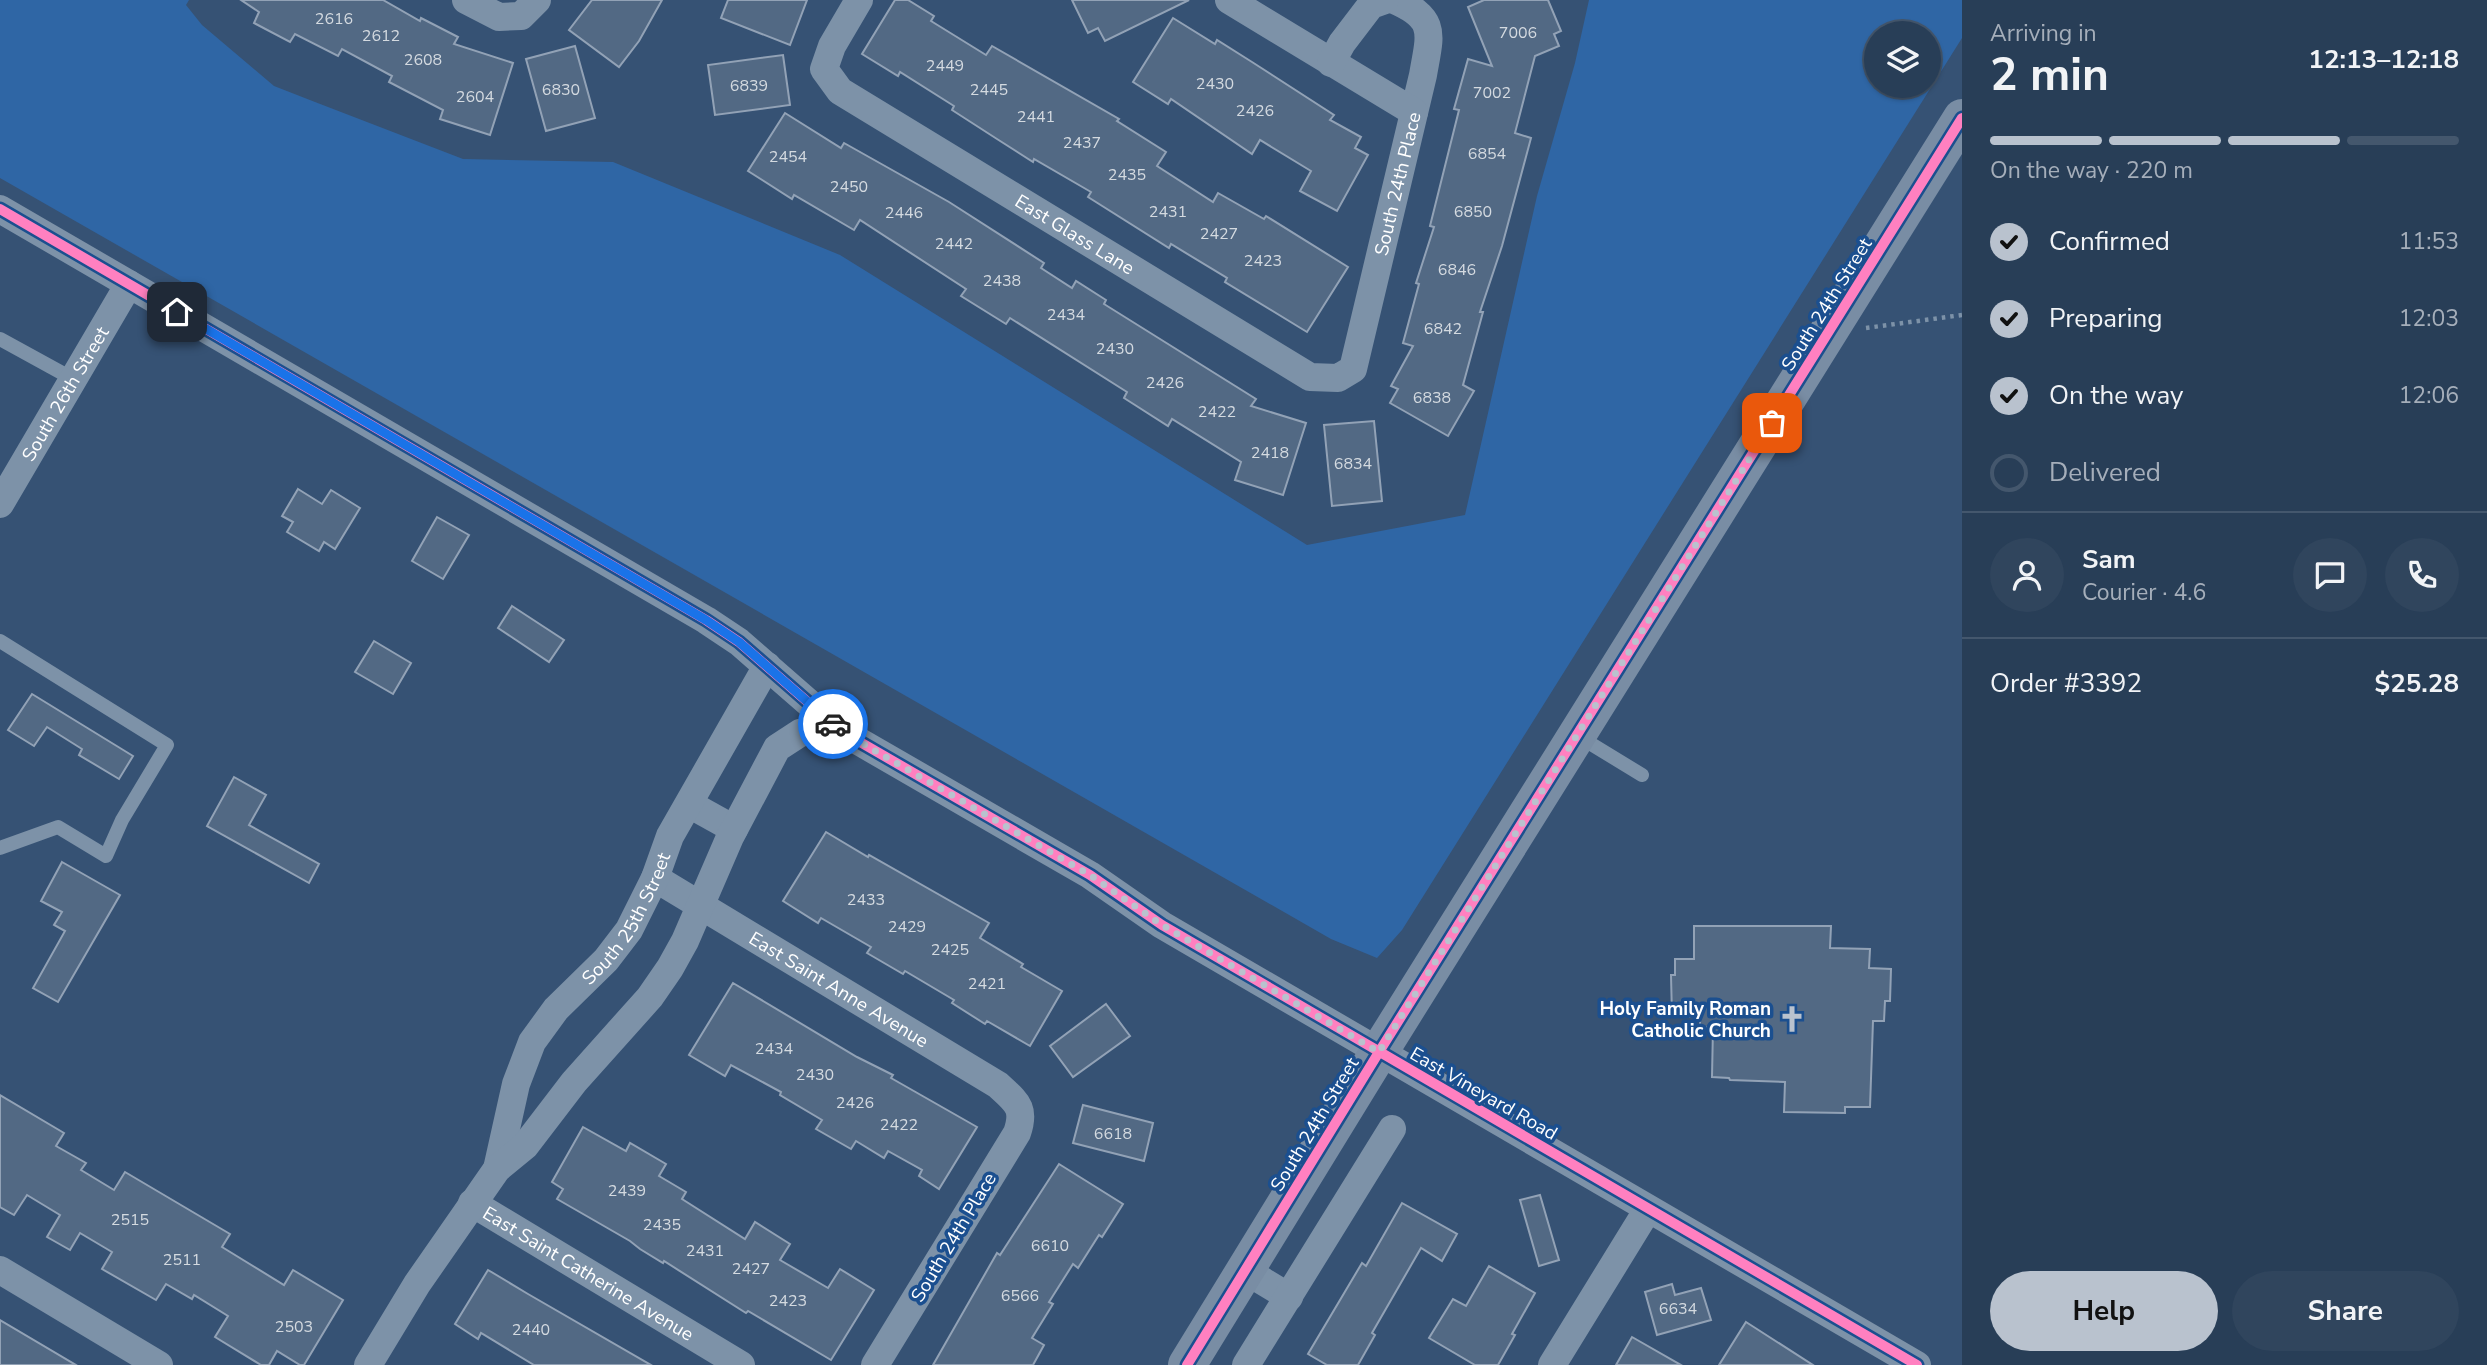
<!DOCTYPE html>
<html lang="en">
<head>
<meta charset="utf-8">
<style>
	body { margin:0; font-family:"Nunito Sans",sans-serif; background:#30455d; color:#f1f3f6; height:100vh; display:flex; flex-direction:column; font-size:26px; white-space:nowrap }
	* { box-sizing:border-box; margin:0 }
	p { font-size:23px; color:#a5aeba }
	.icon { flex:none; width:38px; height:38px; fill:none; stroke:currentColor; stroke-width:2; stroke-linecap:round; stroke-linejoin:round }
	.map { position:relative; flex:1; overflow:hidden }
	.sheet { display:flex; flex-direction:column; background:#283e57; width:525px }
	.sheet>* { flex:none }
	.controls { position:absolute; left:1864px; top:21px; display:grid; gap:14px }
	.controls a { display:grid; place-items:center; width:77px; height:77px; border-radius:50%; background:#283e57; box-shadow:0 2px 5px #0004,0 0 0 2px #44576d; font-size:35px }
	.pin { position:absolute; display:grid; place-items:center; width:60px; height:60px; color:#fff; margin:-30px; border-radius:14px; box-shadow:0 4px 10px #0006 }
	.courier { position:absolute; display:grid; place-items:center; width:70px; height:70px; margin:-35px; border:5px solid #1a73e8; border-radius:50%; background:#fff; color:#222; box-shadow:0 2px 9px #0007 }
	.headline em { font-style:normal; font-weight:700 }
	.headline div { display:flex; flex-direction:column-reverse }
	.headline { display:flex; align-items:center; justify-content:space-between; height:119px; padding:0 28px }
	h1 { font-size:46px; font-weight:700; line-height:52px }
	.bar { display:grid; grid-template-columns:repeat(4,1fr); gap:10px 7px; align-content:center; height:84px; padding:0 28px }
	.bar i { height:9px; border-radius:5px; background:#44576d }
	.bar .on { background:#b9c2ce }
	.bar p { grid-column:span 4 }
	.line { display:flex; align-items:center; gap:18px; padding:0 28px; border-top:2px solid #44576d }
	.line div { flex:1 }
	.round { display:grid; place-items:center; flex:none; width:74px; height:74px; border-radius:37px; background:#30455d }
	ol { padding:0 28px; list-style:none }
	li { display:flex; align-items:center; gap:21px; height:77px }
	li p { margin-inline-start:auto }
	li .icon { padding:7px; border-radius:50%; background:#b9c2ce; color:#111; stroke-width:4 }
	li:last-child { color:#a5aeba }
	li i { width:38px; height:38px; border:4px solid #44576d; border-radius:50% }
	.button { display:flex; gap:14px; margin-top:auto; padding:14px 28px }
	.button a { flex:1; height:80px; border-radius:42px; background:#b9c2ce; color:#111; font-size:28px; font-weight:700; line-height:80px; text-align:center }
	.button a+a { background:#30455d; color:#f1f3f6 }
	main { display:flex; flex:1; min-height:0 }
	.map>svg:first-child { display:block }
	.green { fill:#2f66a5; fill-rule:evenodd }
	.building { fill:#526984; stroke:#92a2b6; stroke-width:2 }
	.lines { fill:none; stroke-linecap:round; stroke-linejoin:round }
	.path { stroke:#7d92a8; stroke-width:4.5; stroke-dasharray:3.5 5; stroke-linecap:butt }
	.service { stroke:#7d92a8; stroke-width:14 }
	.minor { stroke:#7d92a8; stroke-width:28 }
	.secondary { stroke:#798da4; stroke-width:38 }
	.cycleway-casing { stroke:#1b4f8f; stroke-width:15 }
	.cycleway { stroke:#ff80c0; stroke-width:10 }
	.done { stroke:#b9c2ce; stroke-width:7; stroke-dasharray:0 12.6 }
	.route { stroke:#1a73e8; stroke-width:9 }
	.labels { text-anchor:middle; stroke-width:7; stroke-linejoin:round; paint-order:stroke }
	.number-label { font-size:16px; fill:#d4dae0 }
	.street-label { font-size:19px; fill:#fff; stroke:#1b4f8f }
	.poi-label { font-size:19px; font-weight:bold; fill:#fff; stroke:#1b4f8f; text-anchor:end }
</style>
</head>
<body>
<main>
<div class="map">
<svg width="1962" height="1365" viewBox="0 0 1962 1365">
	<rect width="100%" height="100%" fill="#365274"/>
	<path class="green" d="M0,0H189L186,5L202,25L274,86L315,102L463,159L613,162L840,255L1307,545L1465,515L1537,196L1575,63L1589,0H1962V38L1402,930L1377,958L1331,939L0,178ZM1876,33H1928V86H1876Z"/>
	<g class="building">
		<polygon points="241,0 383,0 420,21 421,18 458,37 454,44 513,63 490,135 440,119 443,110 389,82 392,76 342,49 338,56 295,34 290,42 254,23 259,12"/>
		<polygon points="592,0 662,0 639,41 619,67 569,30"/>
		<polygon points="728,0 807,0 790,45 721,18"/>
		<polygon points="895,0 908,0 934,16 931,21 986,55 992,46 1119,119 1117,121 1166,152 1157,166 1213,202 1218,193 1264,219 1266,216 1348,267 1307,332 1225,282 1227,278 1171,244 1169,248 1088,197 1091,192 1034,159 1033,162 997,139 952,110 954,106 900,72 898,76 862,54"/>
		<polygon points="1072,0 1189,0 1105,41 1098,28 1088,33"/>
		<polygon points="1484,0 1548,0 1561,31 1554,34 1559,46 1535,56 1515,133 1531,138 1502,246 1480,312 1483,312 1463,385 1474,391 1448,436 1390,403 1398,389 1391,386 1413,346 1403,343 1419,284 1416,283 1434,227 1430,226 1459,110 1454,109 1468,59 1492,66 1468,7"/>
		<polygon points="1173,18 1215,44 1217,40 1252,62 1334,115 1330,120 1361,137 1355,148 1368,155 1337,211 1300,191 1311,171 1260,140 1252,154 1171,99 1168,104 1133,82"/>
		<polygon points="575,46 595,118 546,131 526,59"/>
		<polygon points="783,55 790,105 715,115 708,65"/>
		<polygon points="785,113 841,148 844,143 949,202 1044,263 1041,268 1072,288 1076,281 1106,300 1104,304 1256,399 1251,406 1306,423 1283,495 1235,480 1241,462 1172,419 1168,426 1124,398 1127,392 1010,318 1006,324 961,296 966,289 860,220 854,230 794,195 792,199 748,171"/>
		<polygon points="1374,421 1382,501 1332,506 1324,425"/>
		<polygon points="298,489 322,504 331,490 360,508 335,549 324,542 319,551 287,532 293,522 282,516"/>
		<polygon points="437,517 469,535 443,579 412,561"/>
		<polygon points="512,606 564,640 549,662 498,628"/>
		<polygon points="374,641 411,663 393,694 355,672"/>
		<polygon points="32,694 133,756 119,779 79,755 82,749 47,727 34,746 8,730"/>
		<polygon points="234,777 266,795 249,825 319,864 309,883 207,826"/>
		<polygon points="826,832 868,857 869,855 989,923 980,938 1023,964 1021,967 1062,991 1030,1046 987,1021 985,1024 952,1003 954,1000 905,971 903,974 867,953 871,947 821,918 818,923 783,901"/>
		<polygon points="62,862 120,895 58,1002 33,988 65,931 54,925 62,912 41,901"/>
		<polygon points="1694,926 1831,926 1830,948 1870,949 1869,968 1891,969 1890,1001 1885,1001 1884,1021 1873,1021 1870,1107 1845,1107 1845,1113 1784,1112 1785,1082 1730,1080 1729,1078 1712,1077 1713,1027 1700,1027 1700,1017 1672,1017 1671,975 1675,975 1675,959 1694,959"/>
		<polygon points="733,983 857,1057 893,1075 891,1078 977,1127 939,1189 919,1176 922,1170 888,1151 884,1158 856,1141 851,1149 816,1129 822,1120 780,1095 781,1092 731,1065 725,1076 689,1055"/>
		<polygon points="1106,1004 1130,1036 1073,1077 1050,1046"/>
		<polygon points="0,1095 64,1133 56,1146 86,1163 81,1170 114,1190 125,1172 230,1234 222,1247 284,1285 293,1270 343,1300 304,1365 300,1365 277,1351 269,1365 261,1365 215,1337 228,1316 194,1295 192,1299 166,1284 156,1300 102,1269 112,1252 80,1233 70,1250 47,1237 60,1215 27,1195 14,1215 0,1207"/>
		<polygon points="1083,1105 1153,1123 1144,1161 1073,1143"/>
		<polygon points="583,1127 626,1151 630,1143 666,1164 659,1176 686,1192 682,1199 745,1239 755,1222 790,1244 780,1260 828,1288 840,1269 874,1290 831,1360 748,1311 746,1313 664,1261 663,1263 640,1249 630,1241 557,1199 563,1189 552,1182"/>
		<polygon points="1059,1164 1123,1204 1102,1237 1099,1235 1078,1268 1073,1264 1049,1302 1053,1304 1032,1338 1044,1345 1033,1365 933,1365 997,1253 1000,1255"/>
		<polygon points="1540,1195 1559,1260 1539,1266 1520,1200"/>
		<polygon points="1402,1203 1457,1234 1442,1261 1421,1248 1372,1333 1375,1335 1358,1365 1327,1365 1308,1354 1362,1263 1366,1266"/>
		<polygon points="1489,1266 1535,1293 1512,1334 1515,1335 1498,1365 1475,1365 1429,1338 1453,1299 1466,1306"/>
		<polygon points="488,1270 528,1294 651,1365 534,1365 481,1333 478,1339 455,1324"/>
		<polygon points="1672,1284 1675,1295 1701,1288 1711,1320 1657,1335 1645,1292"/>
		<polygon points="0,1320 76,1365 0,1365"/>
		<polygon points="1746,1322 1813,1365 1719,1365"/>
		<polygon points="1632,1337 1681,1365 1616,1365"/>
	</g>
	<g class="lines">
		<polyline class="path" points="1866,328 1962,315"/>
		<g class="service">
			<polyline points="0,339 73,379"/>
			<polyline points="0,641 167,745 122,820 106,856 58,827 0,848"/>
			<polyline points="1578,736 1642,775"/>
		</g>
		<g class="minor">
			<polyline points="466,0 499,17 521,16 537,0"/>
			<path id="s1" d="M859,0L832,46L824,69L840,91L1310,377L1338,378L1353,369L1423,75C1430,34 1438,19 1394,0"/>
			<polyline points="1229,0 1414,112"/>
			<polyline points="1331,63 1342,43 1371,5 1385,0"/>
			<polyline points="0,209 706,620 739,642 841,731 1090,875 1162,925 1917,1365"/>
			<path id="s2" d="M0,504L129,284"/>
			<polyline points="689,804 734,829"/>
			<path id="s3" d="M655,878L998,1085C1016,1102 1026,1107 1017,1133L875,1365"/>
			<path id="s4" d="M497,1169L516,1084L532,1042L556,1009L606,960L629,930L655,878L670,836L767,666"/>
			<path id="s5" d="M472,1203L741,1365"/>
			<polyline points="0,1270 159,1365"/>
			<polyline points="1246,1271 1289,1297"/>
			<polyline points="368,1365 417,1284 497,1169 525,1146 574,1082 650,997 670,968 685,941 730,837 777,748 800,733 834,725"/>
			<polyline points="1246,1365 1392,1129"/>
			<polyline points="1552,1365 1648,1209"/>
		</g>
		<polyline class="secondary" points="1187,1365 1379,1052 1962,118"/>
		<defs>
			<g id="cycleway">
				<polyline points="0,209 706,620 739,642 841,731 1090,875 1162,925 1917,1365"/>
				<polyline points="1187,1365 1379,1052 1962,118"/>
			</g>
		</defs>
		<use href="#cycleway" class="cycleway-casing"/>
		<use href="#cycleway" class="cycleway"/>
	</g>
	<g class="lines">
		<polyline class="done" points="833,724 841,731 1090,875 1162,925 1379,1052 1772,423"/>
		<polyline class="route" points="177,312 706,620 739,642 833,724"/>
	</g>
	<defs>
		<symbol id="church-bare" viewBox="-9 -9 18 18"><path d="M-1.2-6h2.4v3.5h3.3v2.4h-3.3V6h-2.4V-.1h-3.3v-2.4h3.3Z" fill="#b9c2ce" stroke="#1b4f8f" stroke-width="2.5" paint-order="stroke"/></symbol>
	</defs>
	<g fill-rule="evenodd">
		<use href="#church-bare" x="1773" y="1000" width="38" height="38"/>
	</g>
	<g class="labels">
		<g class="number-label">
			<text x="334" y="24">2616</text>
			<text x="1518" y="38">7006</text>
			<text x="381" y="41">2612</text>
			<text x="423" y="65">2608</text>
			<text x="945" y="71">2449</text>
			<text x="1215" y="89">2430</text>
			<text x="749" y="91">6839</text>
			<text x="561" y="95">6830</text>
			<text x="989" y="95">2445</text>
			<text x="1492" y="98">7002</text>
			<text x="475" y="102">2604</text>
			<text x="1255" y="116">2426</text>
			<text x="1036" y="122">2441</text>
			<text x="1082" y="148">2437</text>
			<text x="1487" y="159">6854</text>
			<text x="788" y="162">2454</text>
			<text x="1127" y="180">2435</text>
			<text x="849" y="192">2450</text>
			<text x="1168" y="217">2431</text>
			<text x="1473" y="217">6850</text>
			<text x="904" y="218">2446</text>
			<text x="1219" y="239">2427</text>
			<text x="954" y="249">2442</text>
			<text x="1263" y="266">2423</text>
			<text x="1457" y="275">6846</text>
			<text x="1002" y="286">2438</text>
			<text x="1066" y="320">2434</text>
			<text x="1443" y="334">6842</text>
			<text x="1115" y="354">2430</text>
			<text x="1165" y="388">2426</text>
			<text x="1432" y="403">6838</text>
			<text x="1217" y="417">2422</text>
			<text x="1270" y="458">2418</text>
			<text x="1353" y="469">6834</text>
			<text x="866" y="905">2433</text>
			<text x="907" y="932">2429</text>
			<text x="950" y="955">2425</text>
			<text x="987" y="989">2421</text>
			<text x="774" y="1054">2434</text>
			<text x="815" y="1080">2430</text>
			<text x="855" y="1108">2426</text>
			<text x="899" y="1130">2422</text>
			<text x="1113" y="1139">6618</text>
			<text x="627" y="1196">2439</text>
			<text x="130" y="1225">2515</text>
			<text x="662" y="1230">2435</text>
			<text x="1050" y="1251">6610</text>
			<text x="705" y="1256">2431</text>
			<text x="182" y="1265">2511</text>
			<text x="751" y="1274">2427</text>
			<text x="1020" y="1301">6566</text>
			<text x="788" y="1306">2423</text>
			<text x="1678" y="1314">6634</text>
			<text x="294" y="1332">2503</text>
			<text x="531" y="1335">2440</text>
		</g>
		<g class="street-label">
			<text dy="7" stroke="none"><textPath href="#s1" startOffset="891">South 24th Place</textPath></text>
			<text dy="7" stroke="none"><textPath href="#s1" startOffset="380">East Glass Lane</textPath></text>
			<text transform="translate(1826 304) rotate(-58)" y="7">South 24th Street</text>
			<text dy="7" stroke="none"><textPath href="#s2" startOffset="128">South 26th Street</textPath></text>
			<text dy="7" stroke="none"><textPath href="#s4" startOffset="289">South 25th Street</textPath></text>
			<text dy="7" stroke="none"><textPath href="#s3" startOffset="215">East Saint Anne Avenue</textPath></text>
			<text transform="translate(1484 1093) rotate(30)" y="7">East Vineyard Road</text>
			<text transform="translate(1314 1124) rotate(-59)" y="7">South 24th Street</text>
			<text transform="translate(953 1237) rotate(-59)" y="7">South 24th Place</text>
			<text dy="7" stroke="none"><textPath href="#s5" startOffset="136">East Saint Catherine Avenue</textPath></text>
		</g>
		<g class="poi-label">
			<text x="1771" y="1015">Holy Family Roman<tspan x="1771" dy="22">Catholic Church</tspan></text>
		</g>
	</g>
</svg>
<div class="controls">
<a><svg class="icon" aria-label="layers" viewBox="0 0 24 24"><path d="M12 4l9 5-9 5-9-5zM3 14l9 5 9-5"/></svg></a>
</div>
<div class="pin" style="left:1772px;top:423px;background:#ea580c"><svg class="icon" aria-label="bag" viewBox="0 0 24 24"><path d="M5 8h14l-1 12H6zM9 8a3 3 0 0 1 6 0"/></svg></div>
<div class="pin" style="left:177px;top:312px;background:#1f2937"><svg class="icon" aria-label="home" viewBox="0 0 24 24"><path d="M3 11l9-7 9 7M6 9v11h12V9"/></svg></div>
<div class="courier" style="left:833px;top:724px"><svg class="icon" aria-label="car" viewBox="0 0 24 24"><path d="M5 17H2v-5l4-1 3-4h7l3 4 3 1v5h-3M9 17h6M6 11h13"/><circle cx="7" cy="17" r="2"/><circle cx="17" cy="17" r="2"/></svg></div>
</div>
<section class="sheet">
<div class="headline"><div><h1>2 min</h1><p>Arriving in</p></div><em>12:13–12:18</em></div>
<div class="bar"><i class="on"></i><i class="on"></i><i class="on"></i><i></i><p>On the way · 220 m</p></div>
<ol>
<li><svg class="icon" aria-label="check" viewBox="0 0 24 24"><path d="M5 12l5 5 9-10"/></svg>Confirmed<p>11:53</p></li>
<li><svg class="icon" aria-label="check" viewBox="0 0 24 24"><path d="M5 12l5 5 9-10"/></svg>Preparing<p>12:03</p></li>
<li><svg class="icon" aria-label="check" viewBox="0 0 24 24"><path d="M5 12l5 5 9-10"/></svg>On the way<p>12:06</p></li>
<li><i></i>Delivered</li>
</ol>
<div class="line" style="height:126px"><a class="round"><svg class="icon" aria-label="person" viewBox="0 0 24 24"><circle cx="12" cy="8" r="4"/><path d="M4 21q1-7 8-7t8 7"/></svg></a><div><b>Sam</b><p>Courier · 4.6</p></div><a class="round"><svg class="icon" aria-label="chat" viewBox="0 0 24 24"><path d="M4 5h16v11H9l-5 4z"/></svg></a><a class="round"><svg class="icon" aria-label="phone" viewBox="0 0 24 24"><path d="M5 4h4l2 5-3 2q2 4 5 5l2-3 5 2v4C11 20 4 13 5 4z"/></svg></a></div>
<div class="line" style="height:91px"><div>Order #3392</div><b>$25.28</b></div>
<div class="button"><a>Help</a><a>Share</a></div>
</section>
</main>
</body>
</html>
